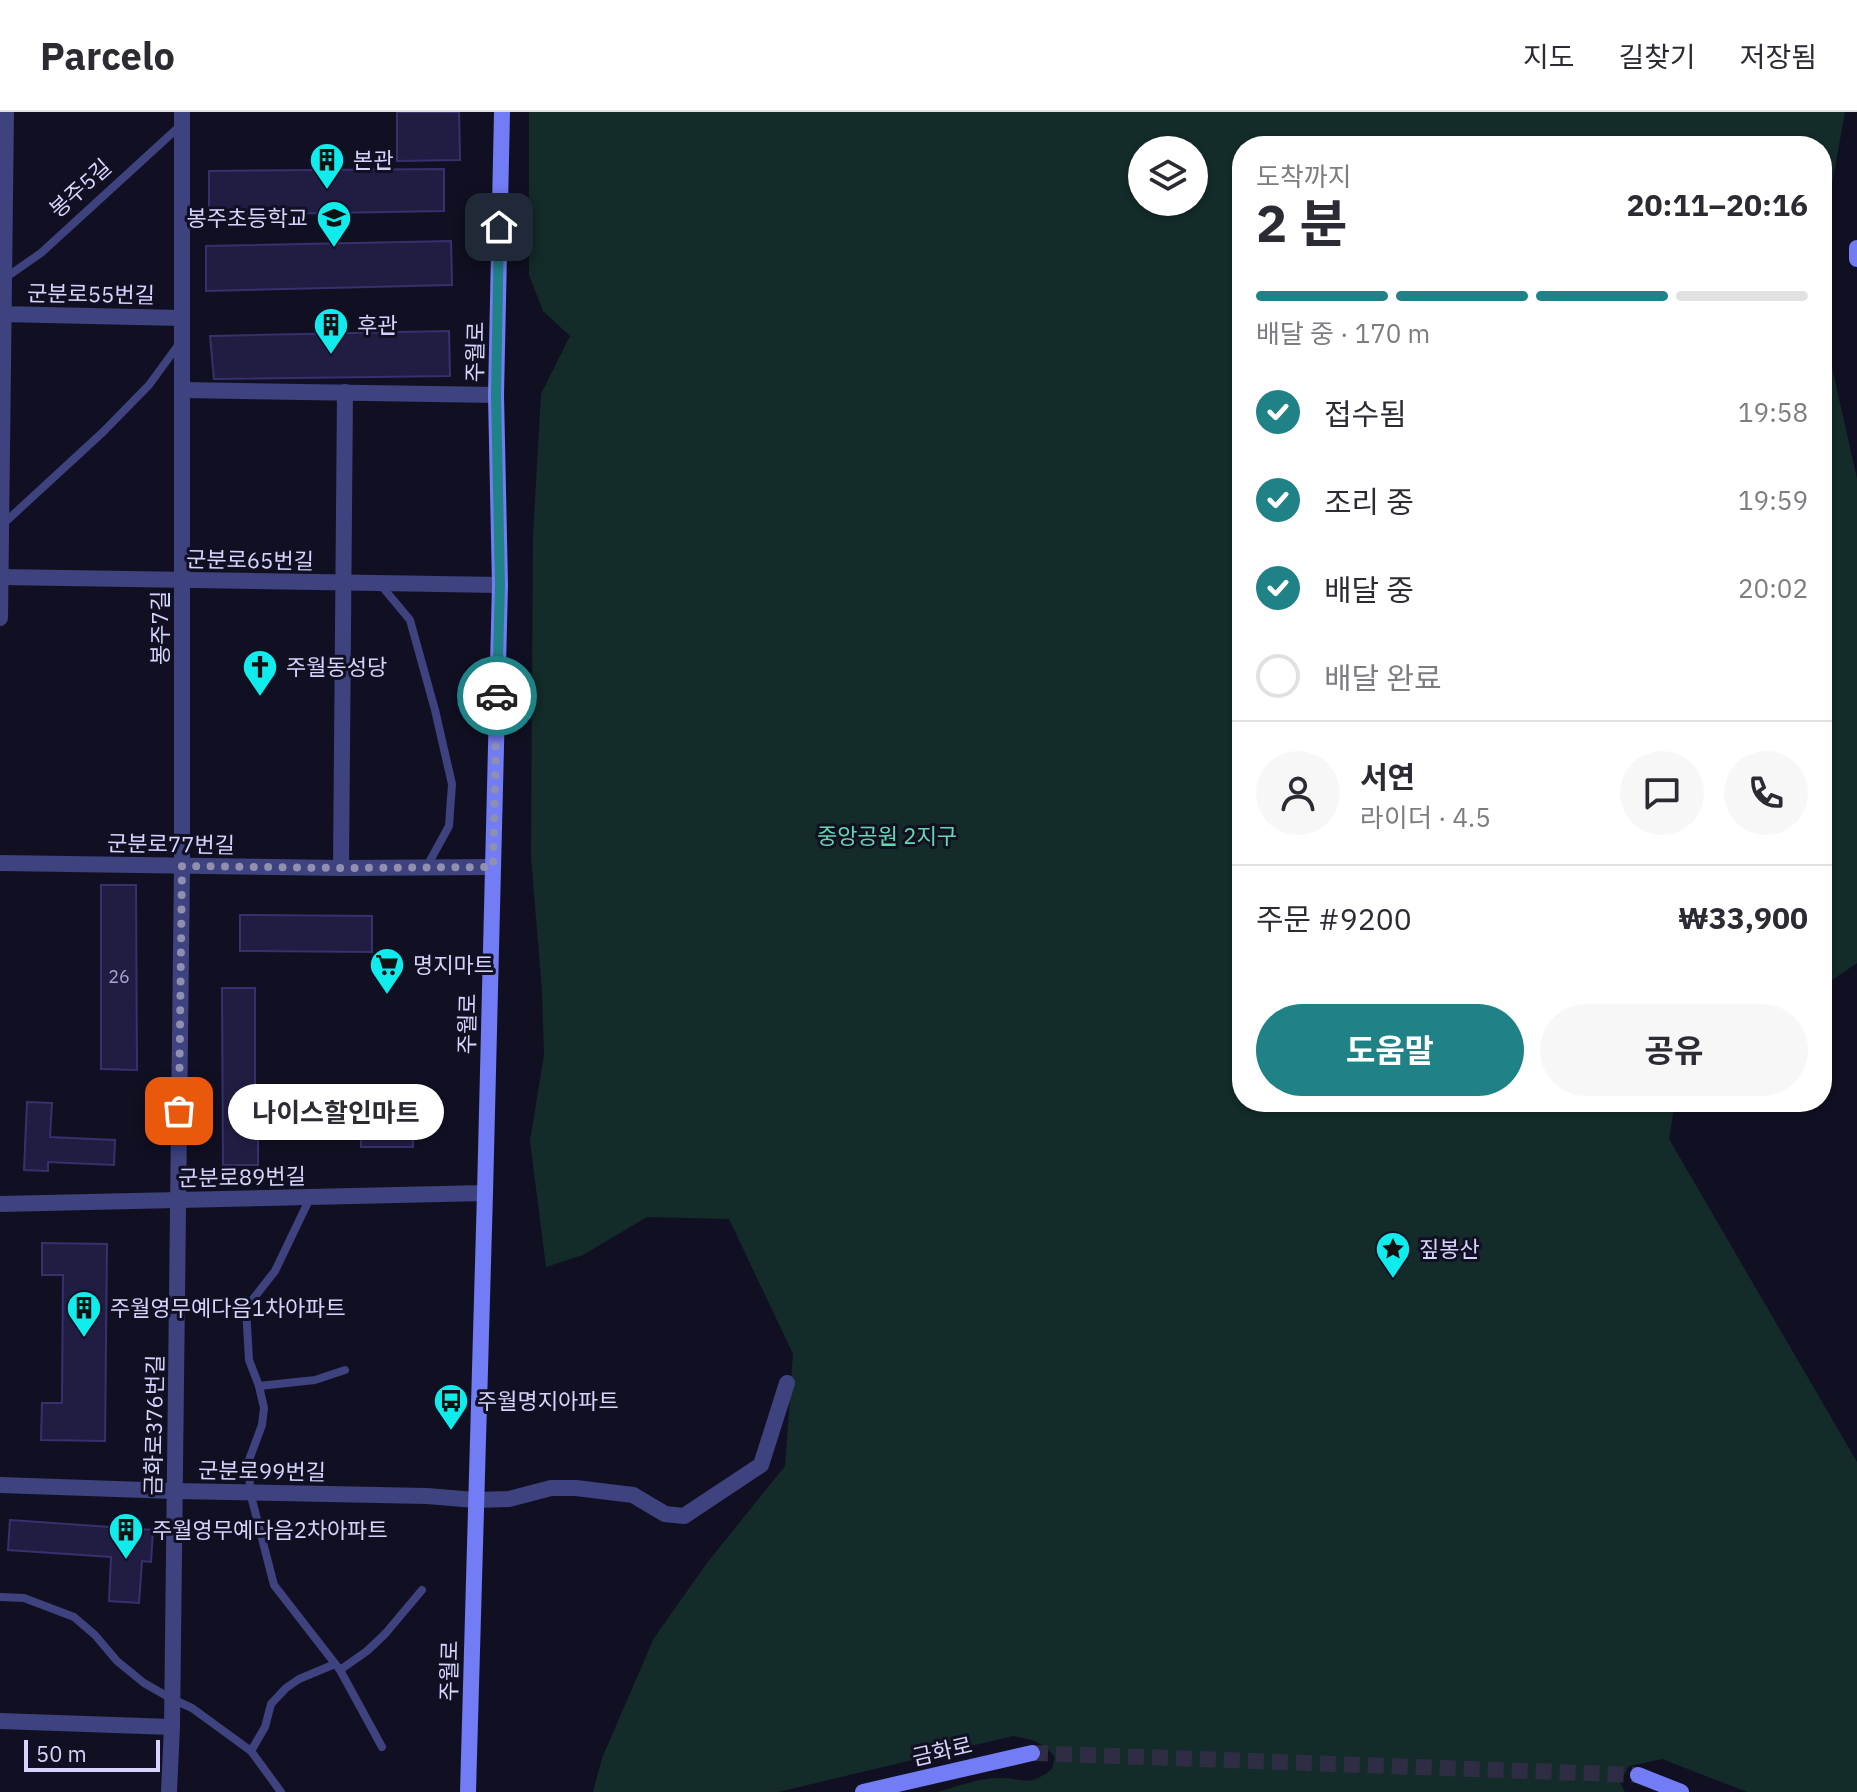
<!DOCTYPE html>
<html lang="ko">
<head>
<meta charset="utf-8">
<style>
	body { margin:0; font-family:"IBM Plex Sans","Noto Sans KR",sans-serif; background:#f7f7f7; color:#2b2b33; height:100vh; display:flex; flex-direction:column; font-size:30px; white-space:nowrap }
	* { box-sizing:border-box; margin:0 }
	p { font-size:26px; color:#7c7c81 }
	.icon { flex:none; width:44px; height:44px; fill:none; stroke:currentColor; stroke-width:2; stroke-linecap:round; stroke-linejoin:round }
	.map { position:relative; flex:1; overflow:hidden }
	.side { position:absolute; left:1232px; top:24px; width:600px; height:976px; display:flex; flex-direction:column; background:#fff; border-radius:32px; box-shadow:0 2px 6px #0004 }
	.side>* { flex:none }
	.buttons { position:absolute; left:1128px; top:24px; display:grid; gap:16px }
	.buttons a { display:grid; place-items:center; width:80px; height:80px; border-radius:50%; background:#fff; box-shadow:0 2px 6px #0004; font-size:40px }
	.scale { position:absolute; left:24px; bottom:20px; width:136px; box-sizing:border-box; padding-left:8px; border:4px solid #d4d4fc; border-top:0; font-size:22px; line-height:28px; white-space:nowrap; color:#d4d4fc; -webkit-text-stroke:6px #111023; paint-order:stroke }
	.pin { position:absolute; display:grid; place-items:center; width:68px; height:68px; color:#fff; margin:-34px; border-radius:16px; box-shadow:0 4px 12px #0006 }
	.courier { position:absolute; display:grid; place-items:center; width:80px; height:80px; margin:-40px; border:6px solid #1f8286; border-radius:50%; background:#fff; color:#222; box-shadow:0 2px 10px #0007 }
	.bubble { position:absolute; height:56px; border-radius:28px; background:#fff; box-shadow:0 2px 6px #0004; font-size:26px; font-weight:700; line-height:56px; text-align:center }
	.summary em { font-style:normal; font-weight:700 }
	.summary div { display:flex; flex-direction:column-reverse }
	.summary { display:flex; align-items:center; justify-content:space-between; height:136px; padding:0 24px }
	h1 { font-size:52px; font-weight:700; line-height:60px }
	.bar { display:grid; grid-template-columns:repeat(4,1fr); gap:12px 8px; align-content:center; height:96px; padding:0 24px }
	.bar i { height:10px; border-radius:6px; background:#e1e1e2 }
	.bar .selected { background:#1f8286 }
	.bar p { grid-column:span 4 }
	.line { display:flex; align-items:center; gap:20px; padding:0 24px; border-top:2px solid #e1e1e2 }
	.line div { flex:1 }
	.round { display:grid; place-items:center; flex:none; width:84px; height:84px; border-radius:42px; background:#f7f7f7 }
	ol { padding:0 24px; list-style:none }
	li { display:flex; align-items:center; gap:24px; height:88px }
	li p { margin-inline-start:auto }
	li .icon { padding:8px; border-radius:50%; background:#1f8286; color:#fff; stroke-width:4 }
	li:last-child { color:#7c7c81 }
	li i { width:44px; height:44px; border:4px solid #e1e1e2; border-radius:50% }
	.action { display:flex; gap:16px; margin-top:auto; padding:16px 24px }
	.action a { flex:1; height:92px; border-radius:48px; background:#1f8286; color:#fff; font-size:32px; font-weight:700; line-height:92px; text-align:center }
	.action a+a { background:#f7f7f7; color:#2b2b33 }
	header { display:flex; align-items:center; gap:48px; box-sizing:border-box; height:112px; padding:0 40px; background:#fff; border-bottom:2px solid #e1e1e2 }
	header strong { font-size:38px }
	nav { display:flex; gap:44px; margin-inline-start:auto; font-size:28px }
	.map>svg:first-child { display:block }
	.green { fill:#132c29; fill-rule:evenodd }
	.building { fill:#211d42; stroke:#36316d; stroke-width:2 }
	.lines { fill:none; stroke-linecap:round; stroke-linejoin:round }
	.secondary-tunnel { stroke:#2e2d44; stroke-width:16; stroke-dasharray:16 8; stroke-linecap:butt }
	.lane { stroke:#3e427e; stroke-width:8 }
	.street { stroke:#3e427e; stroke-width:16 }
	.secondary { stroke:#727cf5; stroke-width:16 }
	.done { stroke:#908fb0; stroke-width:8; stroke-dasharray:0 14.4 }
	.route { stroke:#1f8286; stroke-width:10 }
	.labels { text-anchor:middle; stroke-width:6; stroke-linejoin:round; paint-order:stroke }
	.number-label { font-size:18px; fill:#a7a6ce }
	.poi-label { font-size:22px; fill:#d4d4fc; stroke:#111023; text-anchor:start }
	.street-label { font-size:22px; fill:#d4d4fc; stroke:#111023 }
	.park-label { font-size:22px; fill:#65d7af; stroke:#111023 }
</style>
</head>
<body>
<header>
<strong>Parcelo</strong>
<nav><a>지도</a><a>길찾기</a><a>저장됨</a></nav>
</header>
<div class="map">
<svg width="1857" height="1680" viewBox="0 0 1857 1680">
	<rect width="100%" height="100%" fill="#111023"/>
	<g class="green">
		<path d="M529,0H1845L1822,127V34H1242V990H1675L1669,1027L1857,1350V1680H1747L1662,1647L1629,1654L1620,1670L1625,1680H937C956,1675 979,1666 999,1666C1025,1666 1028,1676 1052,1657L1055,1645C1041,1629 1033,1628 1013,1624L778,1680H593L602,1646L654,1526L707,1451L785,1354L793,1242L729,1107L647,1105L583,1143L546,1155L530,1029L544,943L542,880L531,744L533,424L541,282L570,224L543,199L529,163ZM1142,38H1194V90H1142Z"/>
		<polygon points="1822,211 1857,367 1857,851 1822,875"/>
	</g>
	<g class="building">
		<polygon points="397,0 459,0 460,48 397,49"/>
		<polygon points="444,57 444,99 209,103 209,59"/>
		<polygon points="451,129 452,173 206,179 206,134"/>
		<polygon points="449,219 450,264 214,267 210,224"/>
		<polygon points="101,773 136,773 137,958 101,957"/>
		<polygon points="240,803 372,804 372,840 240,839"/>
		<polygon points="222,876 255,876 255,988 362,989 362,1003 413,1003 413,1035 361,1035 361,1020 258,1020 258,1053 223,1053"/>
		<polygon points="27,990 52,991 50,1025 115,1028 114,1053 48,1050 48,1059 24,1058"/>
		<polygon points="42,1131 107,1132 105,1329 41,1328 42,1291 62,1291 63,1163 42,1163"/>
		<polygon points="10,1408 153,1418 151,1450 142,1449 139,1491 109,1489 111,1445 8,1438"/>
	</g>
	<g class="lines">
		<polyline class="secondary-tunnel" points="1032,1641 1638,1663"/>
		<g class="lane">
			<polyline points="5,166 41,141 181,13"/>
			<polyline points="2,413 103,320 149,273 179,232"/>
			<polyline points="380,472 410,508 435,598 452,672 449,714 426,756"/>
			<polyline points="310,1086 275,1159 246,1196 249,1248 259,1274 264,1296 262,1313 249,1348 250,1380 274,1473 340,1558 382,1635"/>
			<polyline points="259,1274 315,1268 345,1258"/>
			<polyline points="0,1485 24,1486 74,1505 95,1523 117,1549 144,1571 172,1587 192,1596 251,1639 281,1680"/>
			<polyline points="340,1558 367,1539 385,1522 422,1478"/>
			<polyline points="251,1639 265,1615 271,1592 286,1576 299,1567 335,1552"/>
		</g>
		<g class="street">
			<polyline points="0,202 182,206"/>
			<polyline points="182,278 496,283"/>
			<polyline points="0,465 500,473"/>
			<polyline points="0,506 6,0"/>
			<polyline points="0,751 341,756 493,755"/>
			<polyline points="341,756 345,280"/>
			<polyline points="0,1092 485,1081"/>
			<polyline points="0,1373 174,1379 427,1384 475,1388 509,1387 551,1376 576,1376 633,1383 665,1402 684,1404 761,1353 787,1271"/>
			<polyline points="0,1609 172,1615"/>
			<polyline points="169,1680 172,1615 182,754 182,0"/>
		</g>
		<g class="secondary">
			<polyline points="1857,136 1857,147"/>
			<polyline points="1638,1663 1681,1680"/>
			<polyline points="468,1680 485,1081 500,473 496,283 502,0"/>
			<polyline points="863,1680 1032,1641"/>
		</g>
	</g>
	<g class="lines">
		<polyline class="done" points="179,999 182,754 341,756 493,755 497,584"/>
		<polyline class="route" points="497,584 500,473 496,283 499,115"/>
	</g>
	<defs>
		<symbol id="building-pin" viewBox="-11 -11 22 30"><path d="M0 17L-7.5 6A9.5 9.5 0 1 1 7.5 6Z" fill="#10eceb" stroke="#111023"/><path d="M-4-6H4V6H1V3H-1V6H-4ZM-2.5-4.3h1.7v1.8h-1.7ZM.8-4.3h1.7v1.8H.8ZM-2.5-1h1.7V.8h-1.7ZM.8-1h1.7V.8H.8Z" fill="#111"/></symbol>
		<symbol id="school-pin" viewBox="-11 -11 22 30"><path d="M0 17L-7.5 6A9.5 9.5 0 1 1 7.5 6Z" fill="#10eceb" stroke="#111023"/><path d="M0-5L7-2L0 1L-7-2ZM-4 1L0 2.5L4 1V4Q0 6-4 4Z" fill="#111"/></symbol>
		<symbol id="church-pin" viewBox="-11 -11 22 30"><path d="M0 17L-7.5 6A9.5 9.5 0 1 1 7.5 6Z" fill="#10eceb" stroke="#111023"/><path d="M-1.2-6h2.4v3.5h3.3v2.4h-3.3V6h-2.4V-.1h-3.3v-2.4h3.3Z" fill="#111"/></symbol>
		<symbol id="supermarket-pin" viewBox="-11 -11 22 30"><path d="M0 17L-7.5 6A9.5 9.5 0 1 1 7.5 6Z" fill="#10eceb" stroke="#111023"/><path d="M-6-5.5h2.5l.6 2H6L4.5 2H-2.5L-4.4-4H-6ZM-1.5 3.2a1.3 1.3 0 1 0 .1 0ZM3 3.2a1.3 1.3 0 1 0 .1 0Z" fill="#111"/></symbol>
		<symbol id="sight-pin" viewBox="-11 -11 22 30"><path d="M0 17L-7.5 6A9.5 9.5 0 1 1 7.5 6Z" fill="#10eceb" stroke="#111023"/><path d="M0-6L1.8-2.2L6-1.7L2.9 1.2L3.7 5.4L0 3.3L-3.7 5.4L-2.9 1.2L-6-1.7L-1.8-2.2Z" fill="#111"/></symbol>
		<symbol id="bus-pin" viewBox="-11 -11 22 30"><path d="M0 17L-7.5 6A9.5 9.5 0 1 1 7.5 6Z" fill="#10eceb" stroke="#111023"/><path d="M-5-6H5V4H4V6H2V4H-2V6H-4V4H-5ZM-3.5-4V0h7V-4ZM-3.5 1.2v1.5H-2V1.2ZM2 1.2v1.5H3.5V1.2Z" fill="#111"/></symbol>
	</defs>
	<g fill-rule="evenodd">
		<use href="#building-pin" x="307" y="28" width="40" height="54"/>
		<use href="#school-pin" x="314" y="86" width="40" height="54"/>
		<use href="#building-pin" x="311" y="193" width="40" height="54"/>
		<use href="#church-pin" x="240" y="535" width="40" height="54"/>
		<use href="#supermarket-pin" x="367" y="833" width="40" height="54"/>
		<use href="#sight-pin" x="1373" y="1117" width="40" height="54"/>
		<use href="#building-pin" x="64" y="1176" width="40" height="54"/>
		<use href="#bus-pin" x="431" y="1269" width="40" height="54"/>
		<use href="#building-pin" x="106" y="1398" width="40" height="54"/>
	</g>
	<g class="labels">
		<g class="number-label">
			<text x="119" y="871">26</text>
		</g>
		<g class="poi-label">
			<text x="353" y="56">본관</text>
			<text x="308" y="114" text-anchor="end">봉주초등학교</text>
			<text x="357" y="221">후관</text>
			<text x="286" y="563">주월동성당</text>
			<text x="413" y="861">명지마트</text>
			<text x="1419" y="1145">짚봉산</text>
			<text x="110" y="1204">주월영무예다음1차아파트</text>
			<text x="477" y="1297">주월명지아파트</text>
			<text x="152" y="1426">주월영무예다음2차아파트</text>
		</g>
		<g class="street-label">
			<text transform="translate(80 76) rotate(-42)" y="8">봉주5길</text>
			<text transform="translate(91 182) rotate(1)" y="8">군분로55번길</text>
			<text transform="translate(475 240) rotate(-89)" y="8">주월로</text>
			<text transform="translate(250 448) rotate(1)" y="8">군분로65번길</text>
			<text transform="translate(160 516) rotate(-90)" y="8">봉주7길</text>
			<text transform="translate(171 732) rotate(1)" y="8">군분로77번길</text>
			<text transform="translate(467 912) rotate(-89)" y="8">주월로</text>
			<text transform="translate(242 1065) rotate(-1)" y="8">군분로89번길</text>
			<text transform="translate(154 1313) rotate(-89)" y="8">금화로376번길</text>
			<text transform="translate(262 1359) rotate(1)" y="8">군분로99번길</text>
			<text transform="translate(449 1559) rotate(-89)" y="8">주월로</text>
			<text transform="translate(942 1639) rotate(-13)" y="8">금화로</text>
		</g>
		<g class="park-label">
			<text x="887" y="732">중앙공원 2지구</text>
		</g>
	</g>
</svg>
<div class="buttons">
<a><svg class="icon" aria-label="layers" viewBox="0 0 24 24"><path d="M12 4l9 5-9 5-9-5zM3 14l9 5 9-5"/></svg></a>
</div>
<div class="scale">50 m</div>
<div class="pin" style="left:179px;top:999px;background:#ea580c"><svg class="icon" aria-label="bag" viewBox="0 0 24 24"><path d="M5 8h14l-1 12H6zM9 8a3 3 0 0 1 6 0"/></svg></div>
<div class="pin" style="left:499px;top:115px;background:#1f2937"><svg class="icon" aria-label="home" viewBox="0 0 24 24"><path d="M3 11l9-7 9 7M6 9v11h12V9"/></svg></div>
<div class="courier" style="left:497px;top:584px"><svg class="icon" aria-label="car" viewBox="0 0 24 24"><path d="M5 17H2v-5l4-1 3-4h7l3 4 3 1v5h-3M9 17h6M6 11h13"/><circle cx="7" cy="17" r="2"/><circle cx="17" cy="17" r="2"/></svg></div>
<div class="bubble" style="left:228px;top:972px;width:216px">나이스할인마트</div>
<section class="side">
<div class="summary"><div><h1>2 분</h1><p>도착까지</p></div><em>20:11–20:16</em></div>
<div class="bar"><i class="selected"></i><i class="selected"></i><i class="selected"></i><i></i><p>배달 중 · 170 m</p></div>
<ol>
<li><svg class="icon" aria-label="check" viewBox="0 0 24 24"><path d="M5 12l5 5 9-10"/></svg>접수됨<p>19:58</p></li>
<li><svg class="icon" aria-label="check" viewBox="0 0 24 24"><path d="M5 12l5 5 9-10"/></svg>조리 중<p>19:59</p></li>
<li><svg class="icon" aria-label="check" viewBox="0 0 24 24"><path d="M5 12l5 5 9-10"/></svg>배달 중<p>20:02</p></li>
<li><i></i>배달 완료</li>
</ol>
<div class="line" style="height:144px"><a class="round"><svg class="icon" aria-label="person" viewBox="0 0 24 24"><circle cx="12" cy="8" r="4"/><path d="M4 21q1-7 8-7t8 7"/></svg></a><div><b>서연</b><p>라이더 · 4.5</p></div><a class="round"><svg class="icon" aria-label="chat" viewBox="0 0 24 24"><path d="M4 5h16v11H9l-5 4z"/></svg></a><a class="round"><svg class="icon" aria-label="phone" viewBox="0 0 24 24"><path d="M5 4h4l2 5-3 2q2 4 5 5l2-3 5 2v4C11 20 4 13 5 4z"/></svg></a></div>
<div class="line" style="height:104px"><div>주문 #9200</div><b>₩33,900</b></div>
<div class="action"><a>도움말</a><a>공유</a></div>
</section>
</div>
</body>
</html>
